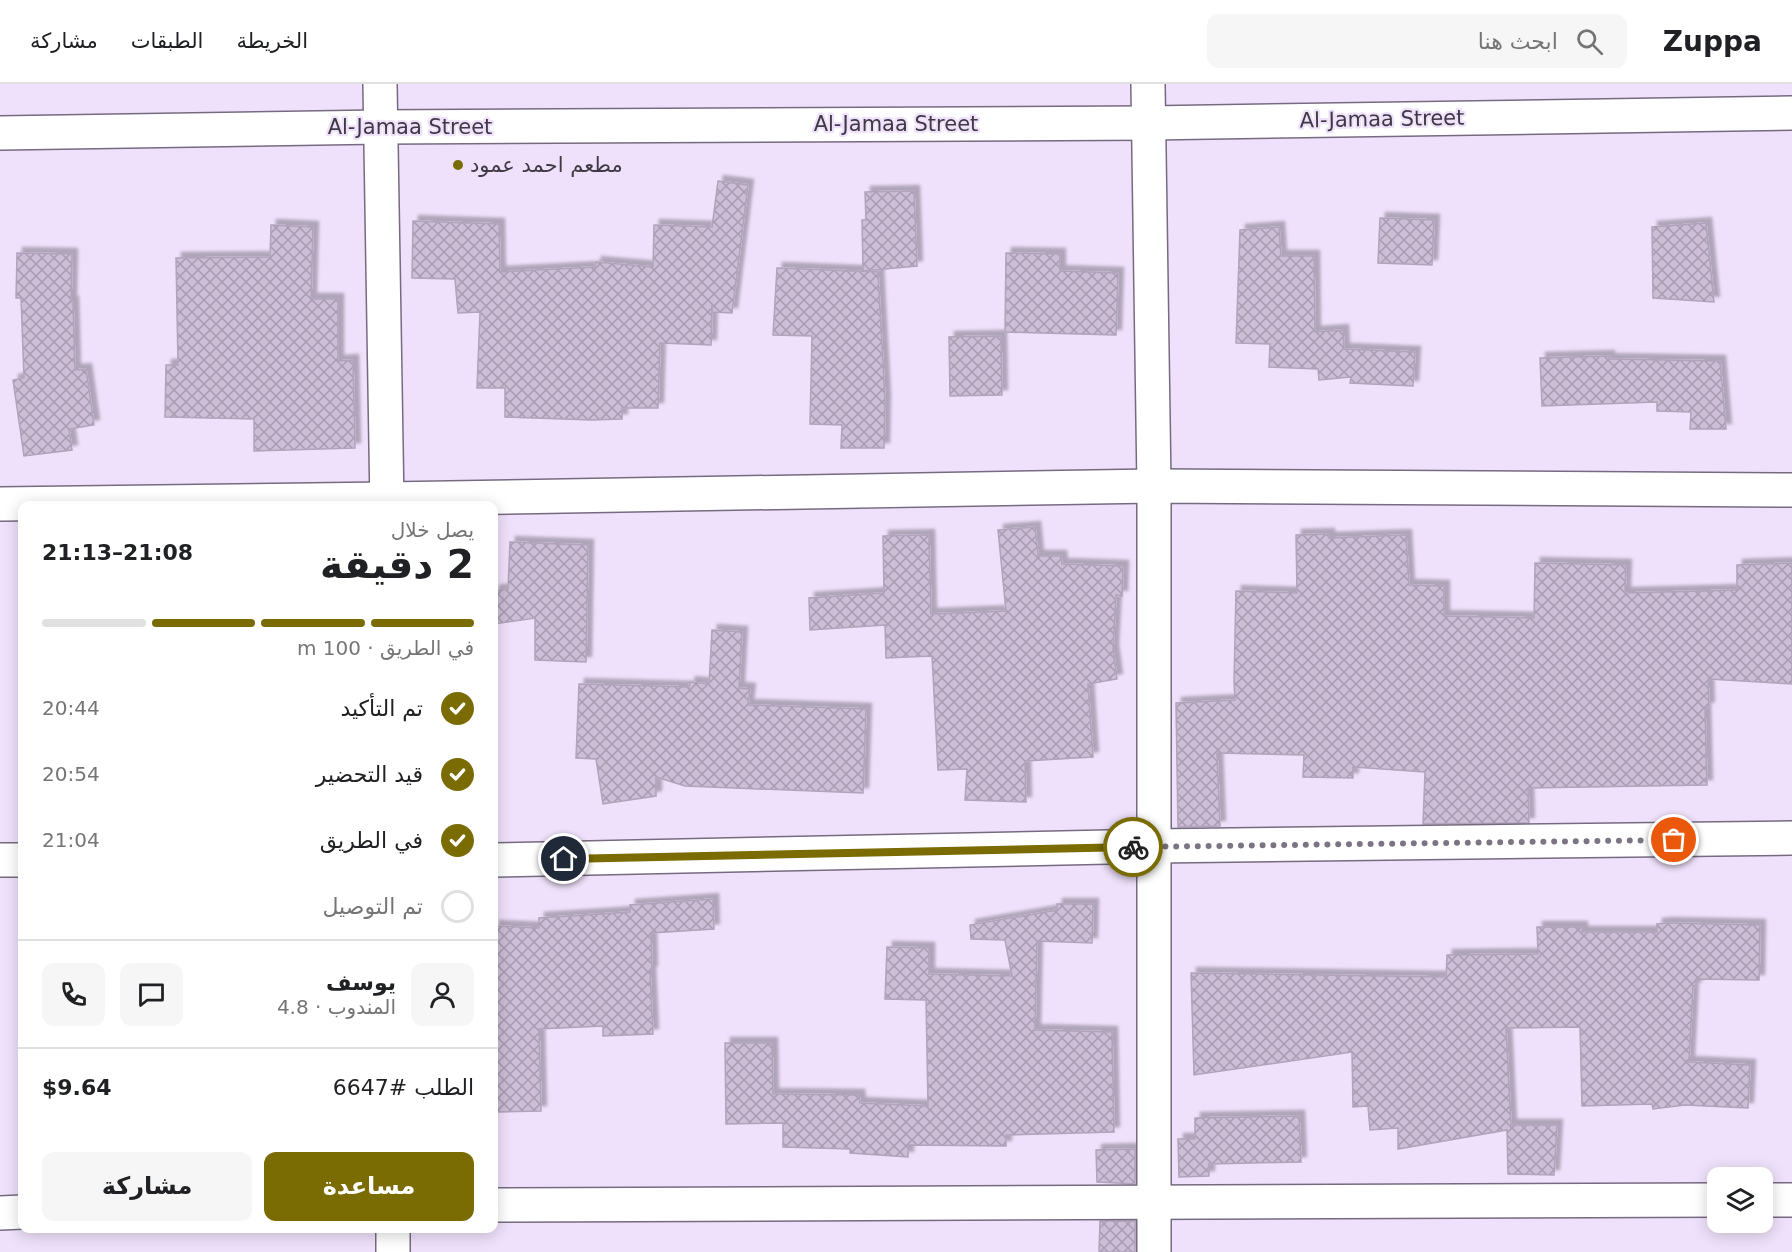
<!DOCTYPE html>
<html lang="ar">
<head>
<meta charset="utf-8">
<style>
	body { margin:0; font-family:"DejaVu Sans",Vazirmatn,sans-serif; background:#f6f6f6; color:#202124; direction:rtl; height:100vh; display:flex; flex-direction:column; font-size:22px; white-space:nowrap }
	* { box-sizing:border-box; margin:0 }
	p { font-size:20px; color:#757577 }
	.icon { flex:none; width:33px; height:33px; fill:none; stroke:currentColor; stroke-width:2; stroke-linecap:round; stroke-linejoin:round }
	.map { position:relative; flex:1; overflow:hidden; direction:ltr }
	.sheet { position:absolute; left:18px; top:417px; width:480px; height:732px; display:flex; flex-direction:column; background:#fff; border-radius:12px; box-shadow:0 3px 15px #0003; direction:rtl }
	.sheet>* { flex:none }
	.fabs { position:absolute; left:1707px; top:1083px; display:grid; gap:12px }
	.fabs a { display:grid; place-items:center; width:66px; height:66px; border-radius:12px; background:#fff; box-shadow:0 3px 15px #0003; font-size:30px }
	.pin { position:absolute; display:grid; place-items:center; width:51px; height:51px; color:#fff; margin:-26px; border:3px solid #fff; border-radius:50%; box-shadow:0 2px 6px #0007 }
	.courier { position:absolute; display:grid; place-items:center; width:60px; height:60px; margin:-30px; border:4px solid #7a6b03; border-radius:50%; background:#fff; color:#222; box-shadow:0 2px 8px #0007 }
	.summary em { font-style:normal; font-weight:700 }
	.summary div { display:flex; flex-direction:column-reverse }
	.summary { display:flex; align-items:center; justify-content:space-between; height:102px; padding:0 24px }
	h1 { font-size:39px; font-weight:700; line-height:45px }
	.bar { display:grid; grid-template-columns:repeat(4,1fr); gap:9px 6px; align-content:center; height:72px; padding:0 24px }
	.bar i { height:8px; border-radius:4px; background:#e0e0e0 }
	.bar .current { background:#7a6b03 }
	.bar p { grid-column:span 4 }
	.line { display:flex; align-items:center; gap:15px; padding:0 24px; border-top:2px solid #e0e0e0 }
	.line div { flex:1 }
	.round { display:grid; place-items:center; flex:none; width:63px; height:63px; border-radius:12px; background:#f6f6f6 }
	ol { padding:0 24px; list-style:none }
	li { display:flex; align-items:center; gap:18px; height:66px }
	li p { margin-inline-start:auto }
	li .icon { padding:6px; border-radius:50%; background:#7a6b03; color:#fff; stroke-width:4 }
	li:last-child { color:#757577 }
	li i { width:33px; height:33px; border:3px solid #e0e0e0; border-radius:50% }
	.action { display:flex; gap:12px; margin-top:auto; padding:12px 24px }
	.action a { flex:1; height:69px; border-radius:12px; background:#7a6b03; color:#fff; font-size:24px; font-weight:700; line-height:69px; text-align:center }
	.action a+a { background:#f6f6f6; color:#202124 }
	header { display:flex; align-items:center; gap:36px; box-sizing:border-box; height:84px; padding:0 30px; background:#fff; border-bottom:2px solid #e0e0e0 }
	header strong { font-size:28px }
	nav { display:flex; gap:33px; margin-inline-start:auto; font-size:21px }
	.search { width:420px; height:54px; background:#f6f6f6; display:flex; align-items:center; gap:15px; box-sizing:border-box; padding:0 21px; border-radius:12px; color:#757577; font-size:22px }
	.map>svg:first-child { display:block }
	.building { fill:url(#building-cross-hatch); stroke:#b0a3bb; stroke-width:1.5; filter:url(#shadow) }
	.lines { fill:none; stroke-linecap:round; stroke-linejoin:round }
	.minor-casing { stroke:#766a81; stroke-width:36 }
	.tertiary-casing { stroke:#766a81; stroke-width:36 }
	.minor { stroke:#fff; stroke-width:33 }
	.tertiary { stroke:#fff; stroke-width:33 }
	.done { stroke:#7c7483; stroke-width:6; stroke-dasharray:0 10.8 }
	.route { stroke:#7a6b03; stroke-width:8 }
	.poi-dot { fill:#7a6b03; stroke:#efe1fb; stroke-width:2 }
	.labels { text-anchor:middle; stroke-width:4.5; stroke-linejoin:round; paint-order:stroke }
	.street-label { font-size:21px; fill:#3e3943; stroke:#efe1fb }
	.poi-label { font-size:21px; fill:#3e3943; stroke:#efe1fb; text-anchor:start }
</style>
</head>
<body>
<header>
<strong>Zuppa</strong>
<div class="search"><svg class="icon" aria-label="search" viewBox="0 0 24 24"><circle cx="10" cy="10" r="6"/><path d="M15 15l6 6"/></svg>ابحث هنا</div>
<nav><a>الخريطة</a><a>الطبقات</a><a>مشاركة</a></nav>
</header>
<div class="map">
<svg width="1792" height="1168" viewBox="0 0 1792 1168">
	<defs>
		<pattern id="building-cross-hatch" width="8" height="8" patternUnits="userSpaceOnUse" patternTransform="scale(1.5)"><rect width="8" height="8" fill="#ccbed7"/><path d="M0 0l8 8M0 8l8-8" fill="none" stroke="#a79bb0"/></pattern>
		<filter id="shadow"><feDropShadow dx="5.5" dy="-5.5" stdDeviation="1.5" flood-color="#0004"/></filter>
	</defs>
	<rect width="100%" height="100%" fill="#efe1fb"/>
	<g class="building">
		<polygon points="718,97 748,101 732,229 712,228 712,221 711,261 660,259 658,324 622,324 622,335 592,336 505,333 505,304 477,304 480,228 458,229 455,195 412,194 413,137 499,140 500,188 595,183 596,178 653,183 654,141 712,143"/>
		<polygon points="914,107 917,182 863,187 862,136 866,136 865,108"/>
		<polygon points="1380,134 1434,136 1432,181 1378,179"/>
		<polygon points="1706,139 1714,218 1653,214 1652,143"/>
		<polygon points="271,141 313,143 311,215 338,215 338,277 353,276 355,364 254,367 254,335 165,333 166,281 178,281 176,174 270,173"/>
		<polygon points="1279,143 1281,172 1314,172 1315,248 1343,246 1344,265 1415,268 1413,302 1350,299 1351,293 1319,296 1318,285 1269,283 1270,260 1236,259 1240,146"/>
		<polygon points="17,169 72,170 71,218 73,218 75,286 86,285 94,341 69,345 72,366 24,372 13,296 24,294 21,214 16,214"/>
		<polygon points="1006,169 1060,170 1060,187 1118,189 1116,251 1005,248"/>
		<polygon points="777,184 878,188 885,316 884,364 841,364 842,341 810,340 812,252 773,251"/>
		<polygon points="1001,252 1002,311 950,312 949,253"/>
		<polygon points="1609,272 1609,275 1720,277 1726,345 1690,345 1691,328 1657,327 1657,318 1542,322 1540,274"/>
		<polygon points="1035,443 1038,472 1061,472 1062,480 1123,482 1122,512 1116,511 1113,566 1117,595 1088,600 1093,673 1025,677 1026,718 965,716 967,685 938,686 932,572 886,574 885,541 810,546 809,514 884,509 883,452 929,451 931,530 1006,527 998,446"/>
		<polygon points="1329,450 1329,454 1406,451 1409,501 1444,502 1444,532 1534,534 1535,479 1626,481 1625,509 1737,506 1737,481 1792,479 1792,600 1708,595 1709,623 1705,624 1707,701 1528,704 1529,739 1423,740 1425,688 1353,683 1353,694 1303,693 1304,671 1217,669 1220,742 1178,743 1176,619 1235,616 1234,598 1236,507 1297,509 1296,451"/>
		<polygon points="510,458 588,461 586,578 535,576 535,534 494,540 494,507 508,505"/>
		<polygon points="712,546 742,548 739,604 750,605 748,621 866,625 863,709 685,702 656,693 656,712 603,720 596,675 576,674 579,600 689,603 690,598 709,600"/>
		<polygon points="713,815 714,845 651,849 652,887 650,887 653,950 603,952 603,942 539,945 541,1027 494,1028 494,842 539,844 539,834 630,828 630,821"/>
		<polygon points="1057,820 1093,820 1092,859 1037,857 1035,946 1112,948 1114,1048 1006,1051 1006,1062 908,1061 908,1073 850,1069 850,1065 783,1063 783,1039 726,1040 725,959 772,959 773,1010 859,1011 860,1019 928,1022 926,916 885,915 887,863 929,864 929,890 1012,892 1005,856 971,855 970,841 1057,826"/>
		<polygon points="1667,839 1760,841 1759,896 1696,895 1696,903 1693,902 1689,978 1750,981 1748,1024 1685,1021 1653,1025 1652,1020 1582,1022 1580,943 1506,944 1511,1041 1557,1041 1554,1091 1508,1090 1507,1046 1398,1065 1398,1044 1370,1046 1368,1022 1353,1023 1352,968 1194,991 1191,889 1446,893 1447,871 1538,870 1537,843 1582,843 1582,848 1657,848 1657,840"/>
		<polygon points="1299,1032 1301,1078 1209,1080 1209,1092 1179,1093 1178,1055 1195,1055 1195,1034"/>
		<polygon points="1135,1065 1135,1100 1097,1098 1096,1066"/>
		<polygon points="1100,1137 1135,1137 1135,1168 1099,1168"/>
	</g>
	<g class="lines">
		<defs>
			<g id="minor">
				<polyline points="380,0 387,422"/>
				<polyline points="1148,0 1154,402 1154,1168"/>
				<polyline points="0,420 387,415 1154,402 1792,406"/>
				<polyline points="0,776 22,776"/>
				<polyline points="494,776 1154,762 1792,754"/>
				<polyline points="1762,1116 1792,1116"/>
				<polyline points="494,1121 1718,1116"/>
				<polyline points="0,1129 22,1128"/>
				<polyline points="393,1144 393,1168"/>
			</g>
			<polyline id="tertiary" points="0,49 380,43 1149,39 1792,29"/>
		</defs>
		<use href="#minor" class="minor-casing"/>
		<use href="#tertiary" class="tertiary-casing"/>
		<use href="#minor" class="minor"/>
		<use href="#tertiary" class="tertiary"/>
	</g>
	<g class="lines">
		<polyline class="done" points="1133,763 1674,756"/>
		<polyline class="route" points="564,775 1133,763"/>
	</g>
	<circle class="poi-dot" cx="458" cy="81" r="6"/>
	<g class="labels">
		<g class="street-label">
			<text transform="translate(1382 35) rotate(-1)" y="7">Al-Jamaa Street</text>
			<text x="896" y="47">Al-Jamaa Street</text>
			<text x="410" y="50">Al-Jamaa Street</text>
		</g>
		<g class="poi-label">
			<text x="470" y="88">مطعم احمد عمود</text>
		</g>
	</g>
</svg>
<div class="fabs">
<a><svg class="icon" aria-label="layers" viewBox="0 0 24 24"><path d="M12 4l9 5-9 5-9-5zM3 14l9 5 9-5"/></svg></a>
</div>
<div class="pin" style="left:1674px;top:756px;background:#ea580c"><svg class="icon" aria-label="bag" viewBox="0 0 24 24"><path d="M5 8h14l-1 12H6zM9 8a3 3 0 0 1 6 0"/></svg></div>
<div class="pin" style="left:564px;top:775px;background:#1f2937"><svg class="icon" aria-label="home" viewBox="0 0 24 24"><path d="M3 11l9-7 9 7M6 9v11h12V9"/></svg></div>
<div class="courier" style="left:1133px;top:763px"><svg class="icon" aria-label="bike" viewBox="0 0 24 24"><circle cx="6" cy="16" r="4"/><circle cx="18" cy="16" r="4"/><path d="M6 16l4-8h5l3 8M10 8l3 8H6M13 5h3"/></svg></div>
<section class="sheet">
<div class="summary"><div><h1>2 دقيقة</h1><p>يصل خلال</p></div><em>21:08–21:13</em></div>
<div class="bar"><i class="current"></i><i class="current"></i><i class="current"></i><i></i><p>في الطريق · 100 m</p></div>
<ol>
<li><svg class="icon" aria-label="check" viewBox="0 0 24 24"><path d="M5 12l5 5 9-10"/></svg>تم التأكيد<p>20:44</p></li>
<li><svg class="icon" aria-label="check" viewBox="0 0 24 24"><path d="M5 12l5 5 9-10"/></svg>قيد التحضير<p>20:54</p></li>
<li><svg class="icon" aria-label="check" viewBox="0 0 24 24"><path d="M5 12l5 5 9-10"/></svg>في الطريق<p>21:04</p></li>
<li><i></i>تم التوصيل</li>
</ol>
<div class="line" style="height:108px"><a class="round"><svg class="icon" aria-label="person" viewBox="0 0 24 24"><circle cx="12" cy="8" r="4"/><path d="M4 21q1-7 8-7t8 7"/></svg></a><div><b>يوسف</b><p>المندوب · 4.8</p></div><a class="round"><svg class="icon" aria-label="chat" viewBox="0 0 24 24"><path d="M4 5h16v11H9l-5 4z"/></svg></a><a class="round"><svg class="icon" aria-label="phone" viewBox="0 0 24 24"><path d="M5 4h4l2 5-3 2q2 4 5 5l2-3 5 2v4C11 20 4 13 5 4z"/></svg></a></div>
<div class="line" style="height:78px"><div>الطلب #6647</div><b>$9.64</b></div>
<div class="action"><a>مساعدة</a><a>مشاركة</a></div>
</section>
</div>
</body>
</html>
